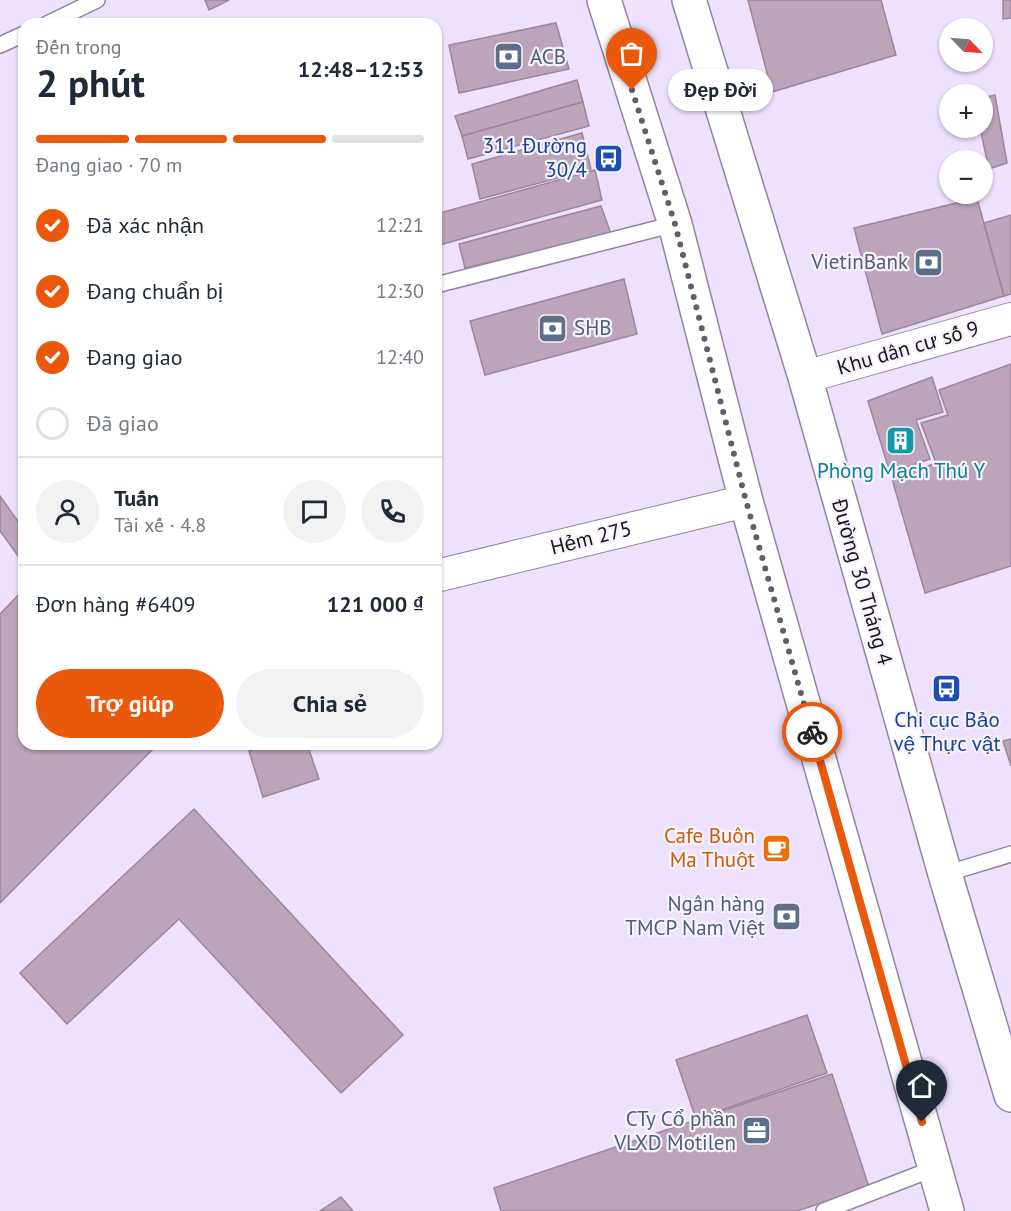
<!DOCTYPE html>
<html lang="vi">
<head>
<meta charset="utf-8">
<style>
	body { margin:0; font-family:"PT Sans",sans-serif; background:#f2f2f3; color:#1f2937; height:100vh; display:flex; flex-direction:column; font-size:22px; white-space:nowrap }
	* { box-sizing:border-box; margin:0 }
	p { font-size:20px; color:#747a83 }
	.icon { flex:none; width:33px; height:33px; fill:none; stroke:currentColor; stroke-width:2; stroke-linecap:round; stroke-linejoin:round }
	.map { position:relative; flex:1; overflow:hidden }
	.panel { position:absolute; left:18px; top:18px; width:424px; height:732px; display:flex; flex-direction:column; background:#fff; border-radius:18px; box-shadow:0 2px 4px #0004 }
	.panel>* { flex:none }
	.needle { width:39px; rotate:115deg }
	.tools { position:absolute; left:939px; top:18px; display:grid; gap:12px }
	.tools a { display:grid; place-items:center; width:54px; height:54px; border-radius:50%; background:#fff; box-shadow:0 2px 4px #0004; font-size:30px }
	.pin { position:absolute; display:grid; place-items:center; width:51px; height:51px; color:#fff; margin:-62px -26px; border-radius:50% 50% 50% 0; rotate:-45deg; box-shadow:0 0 6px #0007 }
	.pin .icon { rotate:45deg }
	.courier { position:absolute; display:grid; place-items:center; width:60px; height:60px; margin:-30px; border:4px solid #ea580c; border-radius:50%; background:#fff; color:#222; box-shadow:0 2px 8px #0007 }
	.bubble { position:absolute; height:42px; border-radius:21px; background:#fff; box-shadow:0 2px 4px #0004; font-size:20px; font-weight:600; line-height:42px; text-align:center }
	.head em { font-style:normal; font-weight:600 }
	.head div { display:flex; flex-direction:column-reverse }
	.head { display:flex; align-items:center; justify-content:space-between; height:102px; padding:0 18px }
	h1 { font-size:39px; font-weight:600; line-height:45px }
	.bar { display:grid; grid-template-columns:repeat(4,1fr); gap:9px 6px; align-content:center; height:72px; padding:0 18px }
	.bar i { height:8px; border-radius:4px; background:#e0e1e3 }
	.bar .selected { background:#ea580c }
	.bar p { grid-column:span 4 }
	.line { display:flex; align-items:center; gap:15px; padding:0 18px; border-top:2px solid #e0e1e3 }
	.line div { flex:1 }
	.round { display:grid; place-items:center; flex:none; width:63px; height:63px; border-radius:32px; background:#f2f2f3 }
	ol { padding:0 18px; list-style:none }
	li { display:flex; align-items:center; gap:18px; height:66px }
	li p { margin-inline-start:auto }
	li .icon { padding:6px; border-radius:50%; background:#ea580c; color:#fff; stroke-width:4 }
	li:last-child { color:#747a83 }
	li i { width:33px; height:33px; border:3px solid #e0e1e3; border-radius:50% }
	.action { display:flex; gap:12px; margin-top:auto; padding:12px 18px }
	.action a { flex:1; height:69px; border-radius:36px; background:#ea580c; color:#fff; font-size:24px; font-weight:600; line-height:69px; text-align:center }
	.action a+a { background:#f2f2f3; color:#1f2937 }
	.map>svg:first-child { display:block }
	.building { fill:#bca4ba; stroke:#9d869b; stroke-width:1.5 }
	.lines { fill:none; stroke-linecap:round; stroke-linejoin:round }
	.service-casing { stroke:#9186a0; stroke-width:18 }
	.minor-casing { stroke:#9186a0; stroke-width:34 }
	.primary-casing { stroke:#9186a0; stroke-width:36 }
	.service { stroke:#fff; stroke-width:15 }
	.minor { stroke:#fff; stroke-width:32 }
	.primary { stroke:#fff; stroke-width:33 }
	.done { stroke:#635c6b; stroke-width:6; stroke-dasharray:0 10.8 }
	.route { stroke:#ea580c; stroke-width:8 }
	.labels { text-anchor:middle; stroke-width:4.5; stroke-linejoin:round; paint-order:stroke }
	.service-label { font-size:21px; fill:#4e5e75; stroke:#f7f2fd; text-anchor:end }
	.transit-label { font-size:21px; fill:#164399; stroke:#f7f2fd; text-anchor:end }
	.street-label { font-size:21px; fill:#18141d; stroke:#f7f2fd }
	.culture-label { font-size:21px; fill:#0d838f; stroke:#f7f2fd }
	.food-label { font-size:21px; fill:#c56008; stroke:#f7f2fd; text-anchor:end }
</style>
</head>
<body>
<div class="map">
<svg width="1011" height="1211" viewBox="0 0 1011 1211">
	<rect width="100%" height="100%" fill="#ede1fd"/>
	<g class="building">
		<polygon points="205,0 229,0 209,10"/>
		<polygon points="748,0 881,0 896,55 772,92"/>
		<polygon points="1003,0 1011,0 1011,18 1003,19"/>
		<polygon points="556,23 569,69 459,93 449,45"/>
		<polygon points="577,80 583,102 462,136 455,116"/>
		<polygon points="995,95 1007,163 989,169 980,128 982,128 982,98"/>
		<polygon points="583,102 589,126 468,159 462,136"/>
		<polygon points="582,133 591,169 480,199 472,164"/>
		<polygon points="595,170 602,200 436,246 436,214"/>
		<polygon points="977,198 1004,296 882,334 854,228"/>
		<polygon points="601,206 611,234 465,268 459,244"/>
		<polygon points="1011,215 1011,294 1004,296 984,223"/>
		<polygon points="624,279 637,334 485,375 470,321"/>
		<polygon points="1011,364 1011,566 925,593 892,479 936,463 921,423 948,415 939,390"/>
		<polygon points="932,377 943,412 916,420 930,459 890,473 868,401"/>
		<polygon points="0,496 24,530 24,564 0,531"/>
		<polygon points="23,590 24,744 158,744 0,903 0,614"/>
		<polygon points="1011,739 1011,766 1003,741"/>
		<polygon points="270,744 307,744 319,779 263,797 249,751"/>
		<polygon points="194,809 403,1035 341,1093 179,919 67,1024 20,973"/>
		<polygon points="807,1015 827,1073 696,1119 676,1060"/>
		<polygon points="832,1074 869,1187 797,1211 501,1211 494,1188"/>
		<polygon points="341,1197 353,1211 320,1211"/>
	</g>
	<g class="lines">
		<defs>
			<g id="service">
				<polyline points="47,24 97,0"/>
				<polyline points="0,45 24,34"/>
				<polyline points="436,285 675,224"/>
				<polyline points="945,874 1011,854"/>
				<polyline points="824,1211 935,1168"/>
			</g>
			<g id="minor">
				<polyline points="805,377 1011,319"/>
				<polyline points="436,576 746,501"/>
			</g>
			<g id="primary">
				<polyline points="604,0 675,224 746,501 947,1211"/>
				<polyline points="689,0 805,377 945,874 1011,1095"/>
			</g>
		</defs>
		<use href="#service" class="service-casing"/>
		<use href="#minor" class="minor-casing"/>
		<use href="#primary" class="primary-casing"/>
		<use href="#service" class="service"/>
		<use href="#minor" class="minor"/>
		<use href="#primary" class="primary"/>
	</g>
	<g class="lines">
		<polyline class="done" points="632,90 675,224 746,501 812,732"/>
		<polyline class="route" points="812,732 922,1122"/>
	</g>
	<defs>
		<symbol id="bank-square" viewBox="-11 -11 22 22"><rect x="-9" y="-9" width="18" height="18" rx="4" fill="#5c6f8a" stroke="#f7f2fd"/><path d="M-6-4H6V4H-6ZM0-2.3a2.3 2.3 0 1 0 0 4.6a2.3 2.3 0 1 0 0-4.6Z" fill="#fff"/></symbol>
		<symbol id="bus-square" viewBox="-11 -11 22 22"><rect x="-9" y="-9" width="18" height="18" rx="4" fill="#1a4fb4" stroke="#f7f2fd"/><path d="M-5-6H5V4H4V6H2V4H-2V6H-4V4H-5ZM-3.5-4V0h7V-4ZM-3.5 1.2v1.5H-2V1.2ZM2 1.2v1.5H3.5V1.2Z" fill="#fff"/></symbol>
		<symbol id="building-square" viewBox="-11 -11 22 22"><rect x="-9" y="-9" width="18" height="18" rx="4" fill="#0f9aa8" stroke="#f7f2fd"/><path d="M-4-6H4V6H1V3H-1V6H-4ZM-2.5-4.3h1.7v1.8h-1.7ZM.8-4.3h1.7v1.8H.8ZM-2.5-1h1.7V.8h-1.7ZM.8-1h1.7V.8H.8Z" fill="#fff"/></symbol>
		<symbol id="cafe-square" viewBox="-11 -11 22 22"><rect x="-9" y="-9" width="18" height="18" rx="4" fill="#e8710a" stroke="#f7f2fd"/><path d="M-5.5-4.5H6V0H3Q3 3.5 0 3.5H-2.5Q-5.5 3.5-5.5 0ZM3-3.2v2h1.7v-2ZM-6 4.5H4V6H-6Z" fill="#fff"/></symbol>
		<symbol id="office-square" viewBox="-11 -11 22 22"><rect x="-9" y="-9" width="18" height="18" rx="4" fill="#5c6f8a" stroke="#f7f2fd"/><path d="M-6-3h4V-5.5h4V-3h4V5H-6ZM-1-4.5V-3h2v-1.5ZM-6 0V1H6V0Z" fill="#fff"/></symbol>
	</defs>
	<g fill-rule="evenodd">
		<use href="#bank-square" x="492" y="40" width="33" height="33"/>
		<use href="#bus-square" x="592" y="142" width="33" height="33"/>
		<use href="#bank-square" x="912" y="246" width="33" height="33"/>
		<use href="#bank-square" x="536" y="312" width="33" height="33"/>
		<use href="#building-square" x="884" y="424" width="33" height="33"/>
		<use href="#bus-square" x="930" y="672" width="33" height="33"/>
		<use href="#cafe-square" x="760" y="832" width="33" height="33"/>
		<use href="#bank-square" x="770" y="900" width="33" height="33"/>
		<use href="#office-square" x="740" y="1114" width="33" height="33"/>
	</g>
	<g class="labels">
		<g class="service-label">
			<text x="530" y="64" text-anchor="start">ACB</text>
			<text x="908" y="269">VietinBank</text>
			<text x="574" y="335" text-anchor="start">SHB</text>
			<text x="765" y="911">Ngân hàng<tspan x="765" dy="24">TMCP Nam Việt</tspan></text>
			<text x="736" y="1126">CTy Cổ phần<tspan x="736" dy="24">VLXD Motilen</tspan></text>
		</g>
		<g class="transit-label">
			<text x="587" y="153">311 Đường<tspan x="587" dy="24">30/4</tspan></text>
			<text x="947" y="727" text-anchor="middle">Chi cục Bảo<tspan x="947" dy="24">vệ Thực vật</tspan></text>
		</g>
		<g class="street-label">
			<text transform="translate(908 348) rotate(-16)" y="7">Khu dân cư số 9</text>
			<text transform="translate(591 538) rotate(-14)" y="7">Hẻm 275</text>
			<text transform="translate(862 582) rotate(74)" y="7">Đường 30 Tháng 4</text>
		</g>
		<g class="culture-label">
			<text x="901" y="478">Phòng Mạch Thú Y</text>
		</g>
		<g class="food-label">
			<text x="755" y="843">Cafe Buôn<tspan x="755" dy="24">Ma Thuột</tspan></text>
		</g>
	</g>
</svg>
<div class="tools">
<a><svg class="needle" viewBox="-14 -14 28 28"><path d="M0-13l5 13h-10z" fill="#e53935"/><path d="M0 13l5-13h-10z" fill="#747a83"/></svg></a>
<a>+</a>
<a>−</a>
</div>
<div class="pin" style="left:632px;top:90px;background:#ea580c"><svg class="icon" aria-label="bag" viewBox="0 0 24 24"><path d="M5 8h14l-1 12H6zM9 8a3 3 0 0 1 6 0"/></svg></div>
<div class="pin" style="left:922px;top:1122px;background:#1f2937"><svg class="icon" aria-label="home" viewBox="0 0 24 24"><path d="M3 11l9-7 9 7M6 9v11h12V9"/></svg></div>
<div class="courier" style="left:812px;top:732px"><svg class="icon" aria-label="bike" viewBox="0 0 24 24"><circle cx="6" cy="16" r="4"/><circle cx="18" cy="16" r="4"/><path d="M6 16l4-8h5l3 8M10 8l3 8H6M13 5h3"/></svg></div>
<div class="bubble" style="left:668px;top:69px;width:105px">Đẹp Đời</div>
<section class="panel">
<div class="head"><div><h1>2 phút</h1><p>Đến trong</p></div><em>12:48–12:53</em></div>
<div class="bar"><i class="selected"></i><i class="selected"></i><i class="selected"></i><i></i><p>Đang giao · 70 m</p></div>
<ol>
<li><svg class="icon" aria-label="check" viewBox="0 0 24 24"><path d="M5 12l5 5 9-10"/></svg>Đã xác nhận<p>12:21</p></li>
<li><svg class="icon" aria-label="check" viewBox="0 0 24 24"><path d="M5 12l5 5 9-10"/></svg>Đang chuẩn bị<p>12:30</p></li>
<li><svg class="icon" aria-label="check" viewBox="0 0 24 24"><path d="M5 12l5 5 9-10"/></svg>Đang giao<p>12:40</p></li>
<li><i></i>Đã giao</li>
</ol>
<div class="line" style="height:108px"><a class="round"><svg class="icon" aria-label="person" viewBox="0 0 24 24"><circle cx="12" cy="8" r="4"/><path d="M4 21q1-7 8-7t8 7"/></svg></a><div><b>Tuấn</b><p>Tài xế · 4.8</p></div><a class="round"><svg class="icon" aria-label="chat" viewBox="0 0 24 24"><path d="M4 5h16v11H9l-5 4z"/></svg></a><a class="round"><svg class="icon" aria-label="phone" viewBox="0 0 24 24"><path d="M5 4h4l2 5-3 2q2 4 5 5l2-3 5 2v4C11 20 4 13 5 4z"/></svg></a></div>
<div class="line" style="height:78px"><div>Đơn hàng #6409</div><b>121 000 ₫</b></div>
<div class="action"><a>Trợ giúp</a><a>Chia sẻ</a></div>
</section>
</div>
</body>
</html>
